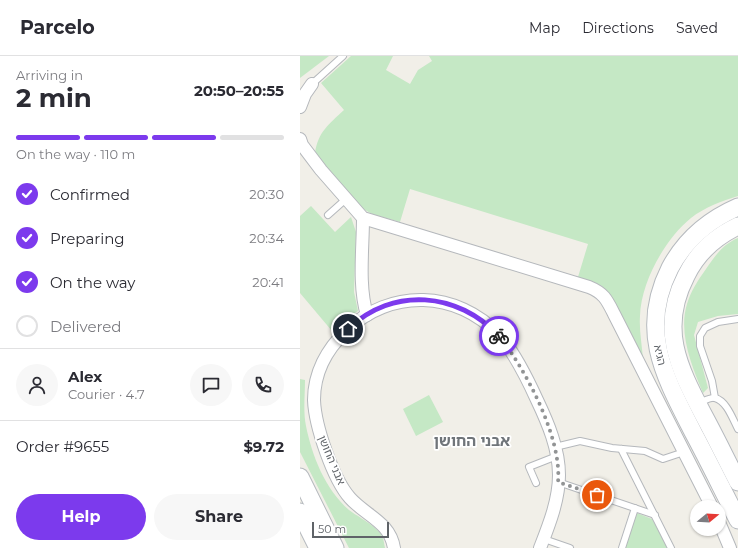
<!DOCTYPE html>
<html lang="en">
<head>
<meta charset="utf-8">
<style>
	body { margin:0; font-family:Montserrat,"Noto Sans Hebrew",sans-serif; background:#f7f7f7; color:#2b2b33; height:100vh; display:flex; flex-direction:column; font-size:15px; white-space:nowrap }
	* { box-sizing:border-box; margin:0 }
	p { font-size:13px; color:#7c7c81 }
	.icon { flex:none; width:22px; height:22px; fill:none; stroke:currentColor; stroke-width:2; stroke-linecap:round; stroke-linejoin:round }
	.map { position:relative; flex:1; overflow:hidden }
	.drawer { display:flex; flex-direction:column; background:#fff; width:300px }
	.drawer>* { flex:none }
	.needle { width:26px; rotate:72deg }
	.tools { position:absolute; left:390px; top:444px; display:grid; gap:8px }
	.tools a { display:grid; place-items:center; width:36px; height:36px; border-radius:50%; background:#fff; box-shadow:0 1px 3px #0004; font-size:20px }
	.scale { position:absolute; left:12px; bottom:10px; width:77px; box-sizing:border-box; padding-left:4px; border:2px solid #5f6368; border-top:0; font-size:11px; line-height:14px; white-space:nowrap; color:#5f6368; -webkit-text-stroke:3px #fff; paint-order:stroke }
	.pin { position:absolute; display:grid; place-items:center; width:34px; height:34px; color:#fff; margin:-17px; border:2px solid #fff; border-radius:50%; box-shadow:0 1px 4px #0007 }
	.courier { position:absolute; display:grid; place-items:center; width:40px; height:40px; margin:-20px; border:3px solid #7c3aed; border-radius:50%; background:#fff; color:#222; box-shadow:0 1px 5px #0007 }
	.overview em { font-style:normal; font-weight:700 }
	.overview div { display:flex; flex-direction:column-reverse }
	.overview { display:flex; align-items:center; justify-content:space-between; height:68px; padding:0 16px }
	h1 { font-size:26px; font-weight:700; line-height:30px }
	.bar { display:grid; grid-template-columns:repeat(4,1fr); gap:6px 4px; align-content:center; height:48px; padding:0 16px }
	.bar i { height:5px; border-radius:3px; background:#e1e1e2 }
	.bar .on { background:#7c3aed }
	.bar p { grid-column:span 4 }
	.line { display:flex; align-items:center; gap:10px; padding:0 16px; border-top:1px solid #e1e1e2 }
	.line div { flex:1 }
	.round { display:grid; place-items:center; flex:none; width:42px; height:42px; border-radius:21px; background:#f7f7f7 }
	ol { padding:0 16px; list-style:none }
	li { display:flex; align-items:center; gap:12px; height:44px }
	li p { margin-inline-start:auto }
	li .icon { padding:4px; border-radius:50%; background:#7c3aed; color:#fff; stroke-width:4 }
	li:last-child { color:#7c7c81 }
	li i { width:22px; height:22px; border:2px solid #e1e1e2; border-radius:50% }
	.cta { display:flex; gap:8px; margin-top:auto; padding:8px 16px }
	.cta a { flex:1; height:46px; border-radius:24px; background:#7c3aed; color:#fff; font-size:16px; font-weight:700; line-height:46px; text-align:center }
	.cta a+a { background:#f7f7f7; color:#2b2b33 }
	header { display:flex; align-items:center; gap:24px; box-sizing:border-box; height:56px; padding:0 20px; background:#fff; border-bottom:1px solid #e1e1e2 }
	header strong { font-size:19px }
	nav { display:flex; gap:22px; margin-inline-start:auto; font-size:14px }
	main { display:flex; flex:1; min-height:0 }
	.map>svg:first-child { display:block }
	.green { fill:#c5e8c5 }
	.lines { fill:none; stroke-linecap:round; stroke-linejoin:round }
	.lane-casing { stroke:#b5b8bc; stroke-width:8 }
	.street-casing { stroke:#b5b8bc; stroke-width:14 }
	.secondary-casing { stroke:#b6babf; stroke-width:19 }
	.lane { stroke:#fff; stroke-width:6 }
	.street { stroke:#fff; stroke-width:12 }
	.secondary { stroke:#fff; stroke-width:17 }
	.done { stroke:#929495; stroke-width:4; stroke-dasharray:0 7.2 }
	.route { stroke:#7c3aed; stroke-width:5 }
	.labels { text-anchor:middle; stroke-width:3.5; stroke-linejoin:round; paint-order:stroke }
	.street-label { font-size:11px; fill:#5f6368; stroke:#fff }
	.district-label { font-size:15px; font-weight:bold; fill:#70757a; stroke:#fff }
</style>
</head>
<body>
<header>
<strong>Parcelo</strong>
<nav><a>Map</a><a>Directions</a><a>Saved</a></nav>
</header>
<main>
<section class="drawer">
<div class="overview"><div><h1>2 min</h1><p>Arriving in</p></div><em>20:50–20:55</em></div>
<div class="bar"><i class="on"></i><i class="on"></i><i class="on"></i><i></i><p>On the way · 110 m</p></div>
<ol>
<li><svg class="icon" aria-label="check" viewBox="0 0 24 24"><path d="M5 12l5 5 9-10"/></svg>Confirmed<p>20:30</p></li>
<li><svg class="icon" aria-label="check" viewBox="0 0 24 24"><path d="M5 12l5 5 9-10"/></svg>Preparing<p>20:34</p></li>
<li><svg class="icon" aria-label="check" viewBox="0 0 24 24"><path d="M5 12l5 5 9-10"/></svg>On the way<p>20:41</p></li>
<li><i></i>Delivered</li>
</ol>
<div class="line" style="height:72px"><a class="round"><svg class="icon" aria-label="person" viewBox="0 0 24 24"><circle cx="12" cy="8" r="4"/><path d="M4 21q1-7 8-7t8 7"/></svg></a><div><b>Alex</b><p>Courier · 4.7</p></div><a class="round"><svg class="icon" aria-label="chat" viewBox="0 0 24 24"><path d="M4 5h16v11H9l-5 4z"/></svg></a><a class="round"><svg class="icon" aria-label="phone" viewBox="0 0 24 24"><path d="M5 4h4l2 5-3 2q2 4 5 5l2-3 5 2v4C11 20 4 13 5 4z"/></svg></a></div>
<div class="line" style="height:52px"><div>Order #9655</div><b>$9.72</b></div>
<div class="cta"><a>Help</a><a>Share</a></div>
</section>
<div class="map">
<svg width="438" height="492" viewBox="0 0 438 492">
	<rect width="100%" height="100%" fill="#f1efe8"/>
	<g class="green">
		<polygon points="0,0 29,0 0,22"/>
		<path d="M51,0H93L86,14L110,28L118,14L132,5L129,0H438V140C422,145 405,151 391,162C365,183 341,226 340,260C339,274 342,289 343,303L309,238L302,230L278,221L288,188L110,133L100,166L72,158L60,151L15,97C18,76 29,68 44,54L21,27Z"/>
		<polygon points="11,150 35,176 51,161 56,176 54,236 58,255 44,264 32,275 0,237 0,160"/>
		<path d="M438,182V258L418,260L398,266L394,279L408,332L403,337C392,311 378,277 387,248C391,235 398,224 406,213C415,200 423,188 438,182Z"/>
		<path d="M0,323L5,324C5,340 3,355 6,370C12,400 25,433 49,454C58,461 77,470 82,480C84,484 84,488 85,492H49L0,396Z"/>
		<polygon points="129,339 143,366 116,380 103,353"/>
		<polygon points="337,457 352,463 368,492 325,492"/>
	</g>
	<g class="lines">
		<defs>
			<g id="lane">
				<polyline points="12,28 43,0"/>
				<polyline points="28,159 46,143"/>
				<polyline points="415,342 412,325 400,290 400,280 405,272 418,266 438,263"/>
				<path d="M399,347C404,345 410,341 415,342C427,345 433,364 438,373"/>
				<polyline points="255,391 280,385 312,392 345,395 363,403 384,396"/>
				<polyline points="321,393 371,492"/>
				<polyline points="258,426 355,459"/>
				<polyline points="236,427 229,411 257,400"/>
				<polyline points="244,483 270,492"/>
				<polyline points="322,492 335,452"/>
			</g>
			<g id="street">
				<polyline points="0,51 5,38 12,28"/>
				<path d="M0,83L2,89L21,114L63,162L289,231C304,237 307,244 314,258L412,451"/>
				<path d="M63,162C63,193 58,229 67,259"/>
				<polyline points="419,466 430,492"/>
				<path d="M94,492C90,466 66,460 50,442C33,423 15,370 14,344C14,317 27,293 46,275C90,232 157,234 199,279C215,297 227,322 237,344C248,367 259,393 259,419C259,444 249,469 240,492"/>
			</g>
			<g id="secondary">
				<path d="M438,151C408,164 385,184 370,212C338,275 365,321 394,378C409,406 423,435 438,464"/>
				<path d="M438,170C415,181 397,197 386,220C359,272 378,310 403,358C415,380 426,403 438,426"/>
				<polyline points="0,421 35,492"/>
				<polyline points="0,456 18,492"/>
			</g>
		</defs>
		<use href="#lane" class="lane-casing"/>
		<use href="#street" class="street-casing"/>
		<use href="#secondary" class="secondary-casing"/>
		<use href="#lane" class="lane"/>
		<use href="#street" class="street"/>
		<use href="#secondary" class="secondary"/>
	</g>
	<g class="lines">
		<path class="done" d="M199,280C226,314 262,382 258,426L297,439"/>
		<path class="route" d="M48,273C93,230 158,236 199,280"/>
	</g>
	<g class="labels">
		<g class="street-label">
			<text transform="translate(360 299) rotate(77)" y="4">הגיא</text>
			<text transform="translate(32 404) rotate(67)" y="4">אבני החושן</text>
		</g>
		<g class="district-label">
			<text x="172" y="390">אבני החושן</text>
		</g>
	</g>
</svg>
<div class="tools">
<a><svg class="needle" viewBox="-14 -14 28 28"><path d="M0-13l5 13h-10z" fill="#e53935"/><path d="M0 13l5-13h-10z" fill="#7c7c81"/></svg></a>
</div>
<div class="scale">50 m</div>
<div class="pin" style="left:297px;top:439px;background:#ea580c"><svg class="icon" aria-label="bag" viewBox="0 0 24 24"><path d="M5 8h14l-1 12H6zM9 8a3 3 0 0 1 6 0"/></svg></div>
<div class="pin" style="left:48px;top:273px;background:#1f2937"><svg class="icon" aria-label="home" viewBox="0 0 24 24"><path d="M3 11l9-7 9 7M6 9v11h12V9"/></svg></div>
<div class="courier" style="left:199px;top:280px"><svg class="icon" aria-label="bike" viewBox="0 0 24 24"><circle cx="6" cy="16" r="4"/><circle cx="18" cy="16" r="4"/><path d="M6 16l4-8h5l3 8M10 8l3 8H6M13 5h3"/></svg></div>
</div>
</main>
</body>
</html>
